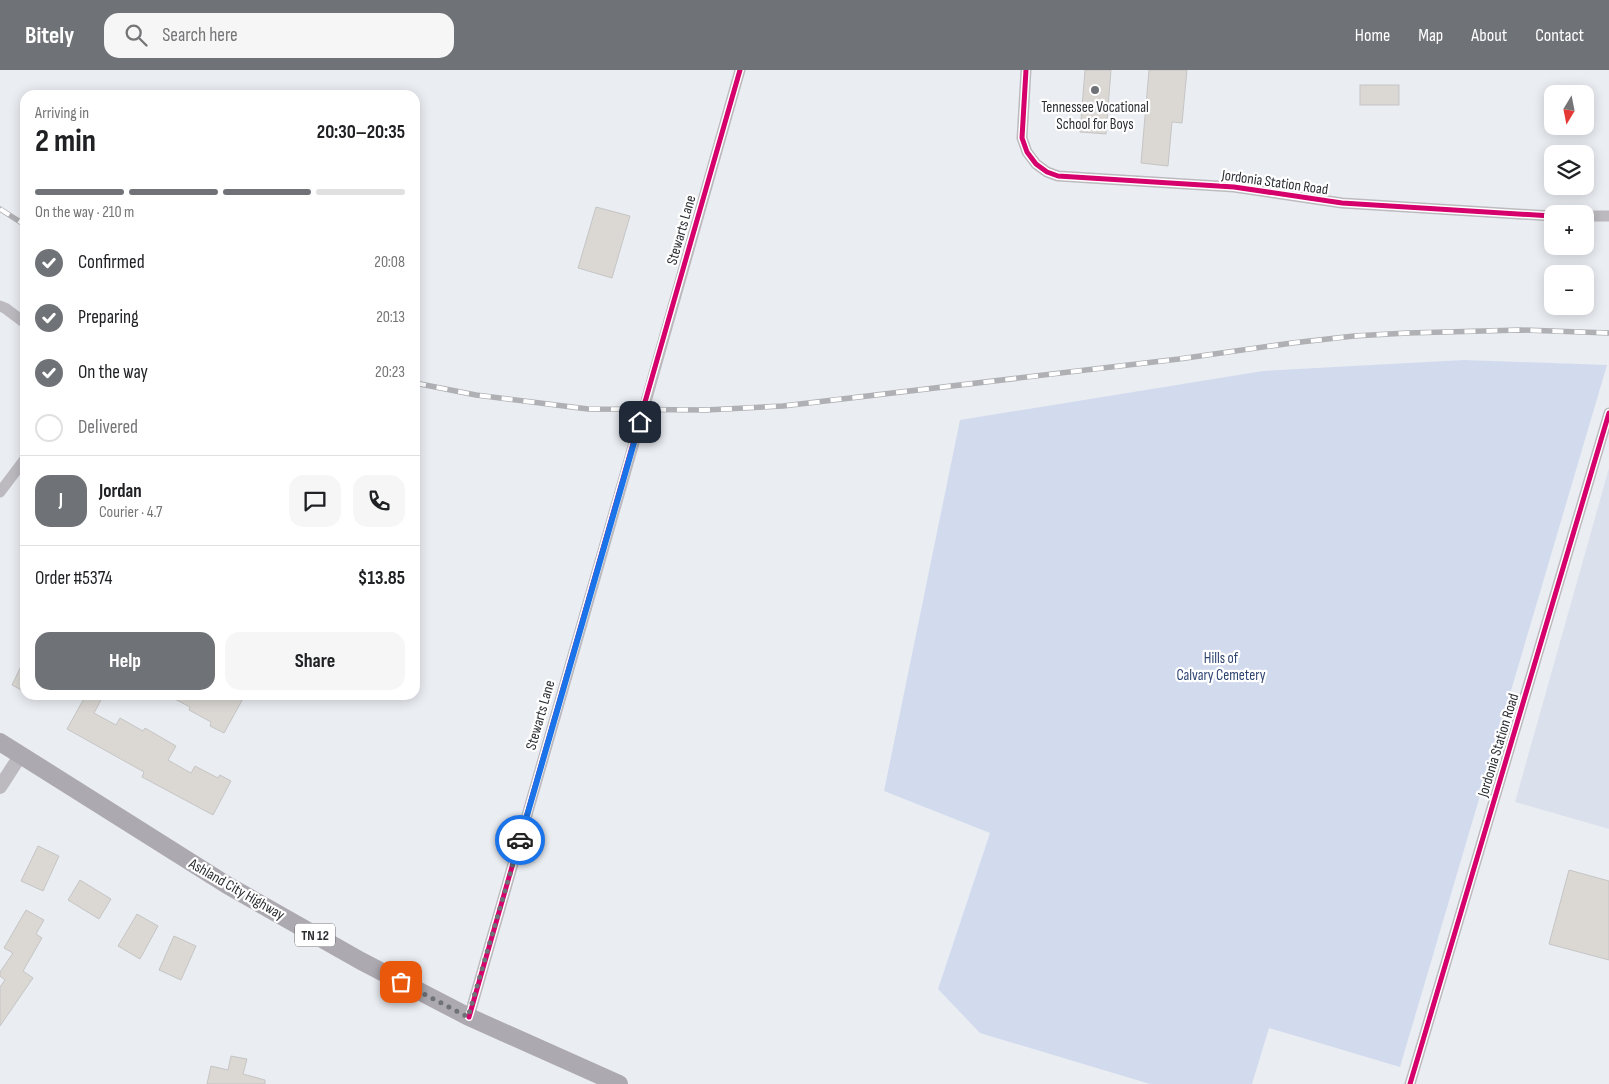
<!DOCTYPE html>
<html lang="en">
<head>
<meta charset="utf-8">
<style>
	body { margin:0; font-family:"Sofia Sans Condensed",sans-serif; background:#f6f6f6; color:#202124; height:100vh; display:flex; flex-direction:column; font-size:19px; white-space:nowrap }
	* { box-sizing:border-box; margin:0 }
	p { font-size:16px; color:#757577 }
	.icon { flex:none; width:28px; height:28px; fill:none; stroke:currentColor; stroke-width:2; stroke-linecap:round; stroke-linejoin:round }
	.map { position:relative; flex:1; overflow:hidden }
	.sheet { position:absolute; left:20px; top:20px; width:400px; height:610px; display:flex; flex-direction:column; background:#fff; border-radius:15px; box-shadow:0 2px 12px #0003 }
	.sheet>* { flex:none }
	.needle { width:32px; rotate:190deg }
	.tools { position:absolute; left:1544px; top:15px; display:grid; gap:10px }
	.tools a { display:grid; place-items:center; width:50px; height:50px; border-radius:10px; background:#fff; box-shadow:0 2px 12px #0003; font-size:25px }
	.pin { position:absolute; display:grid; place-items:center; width:42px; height:42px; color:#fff; margin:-21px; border-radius:10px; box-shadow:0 2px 8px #0006 }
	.courier { position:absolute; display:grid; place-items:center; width:50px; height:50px; margin:-25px; border:4px solid #1a73e8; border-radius:50%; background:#fff; color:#222; box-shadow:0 1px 6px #0007 }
	.summary em { font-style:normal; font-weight:700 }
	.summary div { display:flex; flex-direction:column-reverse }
	.summary { display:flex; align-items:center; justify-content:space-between; height:85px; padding:0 15px }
	h1 { font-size:32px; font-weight:700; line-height:38px }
	.bar { display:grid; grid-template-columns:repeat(4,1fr); gap:8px 5px; align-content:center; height:60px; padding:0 15px }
	.bar i { height:6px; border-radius:4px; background:#e0e0e0 }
	.bar .active { background:#6f7276 }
	.bar p { grid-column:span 4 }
	.line { display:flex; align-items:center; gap:12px; padding:0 15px; border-top:1px solid #e0e0e0 }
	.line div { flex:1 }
	.round { display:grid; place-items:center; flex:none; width:52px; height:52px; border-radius:15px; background:#f6f6f6 }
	ol { padding:0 15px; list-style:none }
	li { display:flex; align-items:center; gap:15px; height:55px }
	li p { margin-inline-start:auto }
	li .icon { padding:5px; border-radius:50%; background:#6f7276; color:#fff; stroke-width:4 }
	li:last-child { color:#757577 }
	li i { width:28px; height:28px; border:2px solid #e0e0e0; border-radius:50% }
	.button { display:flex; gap:10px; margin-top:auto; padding:10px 15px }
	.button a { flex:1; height:58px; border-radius:15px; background:#6f7276; color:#fff; font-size:20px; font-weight:700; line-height:58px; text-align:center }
	.button a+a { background:#f6f6f6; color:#202124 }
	header { display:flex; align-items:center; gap:30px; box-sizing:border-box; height:70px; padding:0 25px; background:#6f7276; color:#fff }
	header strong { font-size:24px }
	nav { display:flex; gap:28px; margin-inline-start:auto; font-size:18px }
	.search { width:350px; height:45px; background:#f6f6f6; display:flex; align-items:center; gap:12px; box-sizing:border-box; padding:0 18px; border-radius:15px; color:#757577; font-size:19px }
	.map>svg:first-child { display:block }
	.built { fill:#dbe1ec }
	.green { fill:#d2dbee }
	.building { fill:#dbd8d4; stroke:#c5c5c5 }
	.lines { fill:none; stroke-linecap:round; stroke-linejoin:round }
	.minor-tunnel { stroke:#c4c7cc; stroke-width:11; stroke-dasharray:11 5.5; stroke-linecap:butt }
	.minor { stroke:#bcbabf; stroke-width:11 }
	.tertiary { stroke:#bcbabf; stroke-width:14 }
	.primary { stroke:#ada9b0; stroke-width:18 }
	.rail-casing { stroke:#afb0b3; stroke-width:5.5 }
	.rail { stroke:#fff; stroke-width:4; stroke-dasharray:11; stroke-linecap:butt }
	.cycleway-casing { stroke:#fff; stroke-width:8 }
	.cycleway { stroke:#d6006c; stroke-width:5 }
	.done { stroke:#6f7276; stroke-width:5; stroke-dasharray:0 9 }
	.route { stroke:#1a73e8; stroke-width:6 }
	.poi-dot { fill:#6f7276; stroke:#fff; stroke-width:2 }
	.labels { text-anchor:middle; stroke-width:4.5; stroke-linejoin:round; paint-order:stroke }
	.shield { fill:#fff; stroke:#6c6d70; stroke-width:1 }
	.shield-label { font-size:14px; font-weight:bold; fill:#2d2f33 }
	.poi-label { font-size:15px; fill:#2d2f33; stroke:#fff }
	.street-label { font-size:15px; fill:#2d2f33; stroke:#fff }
	.park-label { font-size:15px; fill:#2f4572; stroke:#fff }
</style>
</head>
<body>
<header>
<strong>Bitely</strong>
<div class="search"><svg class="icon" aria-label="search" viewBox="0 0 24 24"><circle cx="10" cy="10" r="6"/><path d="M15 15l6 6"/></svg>Search here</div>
<nav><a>Home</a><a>Map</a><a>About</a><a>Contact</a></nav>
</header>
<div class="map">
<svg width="1609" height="1014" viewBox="0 0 1609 1014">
	<rect width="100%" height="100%" fill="#eaedf2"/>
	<polygon class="built" points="1609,398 1609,759 1515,732"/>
	<polygon class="green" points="1464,290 1607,295 1400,997 1269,958 1252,1014 1150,1014 980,963 938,919 990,763 884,721 960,350 1263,301"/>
	<g class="building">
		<polygon points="1085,0 1111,0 1106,64 1080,62"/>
		<polygon points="1149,0 1187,0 1182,53 1172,52 1168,96 1141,93"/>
		<rect x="1360" y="15" width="39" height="20"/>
		<polygon points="596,137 630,146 612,208 578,198"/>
		<polygon points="25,588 25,622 12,615"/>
		<polygon points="86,625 96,625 102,628 94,643 116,655 120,648 143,661 145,658 176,676 168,690 191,703 195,696 218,708 220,705 231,711 213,745 142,707 144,702 67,659"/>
		<polygon points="167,625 245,625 224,663 210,656 211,652 189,640 190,637"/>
		<polygon points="38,776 59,786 43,821 21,811"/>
		<polygon points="1569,800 1609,811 1609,890 1549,874"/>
		<polygon points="80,810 111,829 99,849 68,830"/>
		<polygon points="26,840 44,850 36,864 42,868 23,901 33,908 0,956 0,917 5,910 0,906 0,902 13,883 4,878"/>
		<polygon points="137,844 158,856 140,889 118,876"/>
		<polygon points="174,866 196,876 181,910 159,900"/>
		<polygon points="231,986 247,989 243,1004 265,1010 265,1014 207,1014 211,996 228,1000"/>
	</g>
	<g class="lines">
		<polyline class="minor-tunnel" points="640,352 647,328"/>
		<g class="minor">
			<polyline points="1026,0 1022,68 1027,82 1036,94 1047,102 1058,106 1234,117 1342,133 1552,146"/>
			<polyline points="1585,146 1609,146"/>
			<polyline points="0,236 5,238 25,253"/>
			<polyline points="647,328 740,0"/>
			<polyline points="0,422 25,389"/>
			<polyline points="469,947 640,352"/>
			<polyline points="1410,1014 1609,343"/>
		</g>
		<polyline class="tertiary" points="0,717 20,686"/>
		<polyline class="primary" points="0,672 227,815 361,891 469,947 619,1014"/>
		<defs>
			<g id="rail">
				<polyline points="0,139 25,155"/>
				<polyline points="415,313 476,325 588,339 706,340 783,336 1179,289 1292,273 1354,266 1407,263 1521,260 1609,263"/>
			</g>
		</defs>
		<use href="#rail" class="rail-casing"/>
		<use href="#rail" class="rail"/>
		<defs>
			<g id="cycleway">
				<polyline points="1026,0 1022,68 1027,82 1036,94 1047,102 1058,106 1234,117 1342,133 1552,146"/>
				<polyline points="469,947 740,0"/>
				<polyline points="1410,1014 1609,343"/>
			</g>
		</defs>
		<use href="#cycleway" class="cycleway-casing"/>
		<use href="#cycleway" class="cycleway"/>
	</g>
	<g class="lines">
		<polyline class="done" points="401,912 468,947 520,770"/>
		<polyline class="route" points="520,770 640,352"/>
	</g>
	<circle class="poi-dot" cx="1095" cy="20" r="5"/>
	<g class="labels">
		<rect class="shield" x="295" y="853.5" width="40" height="23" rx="4"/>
		<g class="shield-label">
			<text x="315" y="870">TN 12</text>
		</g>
		<g class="poi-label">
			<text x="1095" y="42">Tennessee Vocational<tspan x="1095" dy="17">School for Boys</tspan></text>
		</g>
		<g class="street-label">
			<text transform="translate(1275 112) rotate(8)" y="5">Jordonia Station Road</text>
			<text transform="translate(681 160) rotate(-74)" y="5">Stewarts Lane</text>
			<text transform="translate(540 645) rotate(-74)" y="5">Stewarts Lane</text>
			<text transform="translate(1498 675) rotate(-73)" y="5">Jordonia Station Road</text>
			<text transform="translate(237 819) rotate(30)" y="5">Ashland City Highway</text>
		</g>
		<g class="park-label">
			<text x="1221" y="593">Hills of<tspan x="1221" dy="17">Calvary Cemetery</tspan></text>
		</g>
	</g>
</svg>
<div class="tools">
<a><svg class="needle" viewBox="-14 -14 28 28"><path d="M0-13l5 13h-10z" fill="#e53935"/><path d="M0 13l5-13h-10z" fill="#757577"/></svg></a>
<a><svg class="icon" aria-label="layers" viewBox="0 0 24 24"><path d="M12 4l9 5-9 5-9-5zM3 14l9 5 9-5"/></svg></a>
<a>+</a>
<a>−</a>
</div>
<div class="pin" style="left:401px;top:912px;background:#ea580c"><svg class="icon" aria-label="bag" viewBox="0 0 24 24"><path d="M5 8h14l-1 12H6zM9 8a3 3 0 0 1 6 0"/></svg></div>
<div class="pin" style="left:640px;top:352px;background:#1f2937"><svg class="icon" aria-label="home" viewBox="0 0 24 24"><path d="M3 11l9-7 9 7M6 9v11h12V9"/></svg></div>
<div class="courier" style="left:520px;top:770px"><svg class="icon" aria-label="car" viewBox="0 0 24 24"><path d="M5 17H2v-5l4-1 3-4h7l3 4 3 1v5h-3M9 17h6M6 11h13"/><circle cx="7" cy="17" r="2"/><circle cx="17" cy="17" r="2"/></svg></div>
<section class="sheet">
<div class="summary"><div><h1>2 min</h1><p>Arriving in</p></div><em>20:30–20:35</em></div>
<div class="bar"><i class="active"></i><i class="active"></i><i class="active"></i><i></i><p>On the way · 210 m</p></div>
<ol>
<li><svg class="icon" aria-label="check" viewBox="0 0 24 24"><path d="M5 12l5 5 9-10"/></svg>Confirmed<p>20:08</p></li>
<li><svg class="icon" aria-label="check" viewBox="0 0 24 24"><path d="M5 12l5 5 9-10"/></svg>Preparing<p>20:13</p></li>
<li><svg class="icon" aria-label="check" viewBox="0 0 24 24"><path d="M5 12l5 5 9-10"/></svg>On the way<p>20:23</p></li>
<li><i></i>Delivered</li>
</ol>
<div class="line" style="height:90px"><b class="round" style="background:#6f7276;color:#fff">J</b><div><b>Jordan</b><p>Courier · 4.7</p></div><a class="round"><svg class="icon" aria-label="chat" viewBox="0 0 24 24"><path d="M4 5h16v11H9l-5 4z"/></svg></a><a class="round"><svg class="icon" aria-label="phone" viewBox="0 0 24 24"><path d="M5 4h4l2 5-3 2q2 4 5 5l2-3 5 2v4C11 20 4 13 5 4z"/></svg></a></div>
<div class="line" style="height:65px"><div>Order #5374</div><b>$13.85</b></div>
<div class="button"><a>Help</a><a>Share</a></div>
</section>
</div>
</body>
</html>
